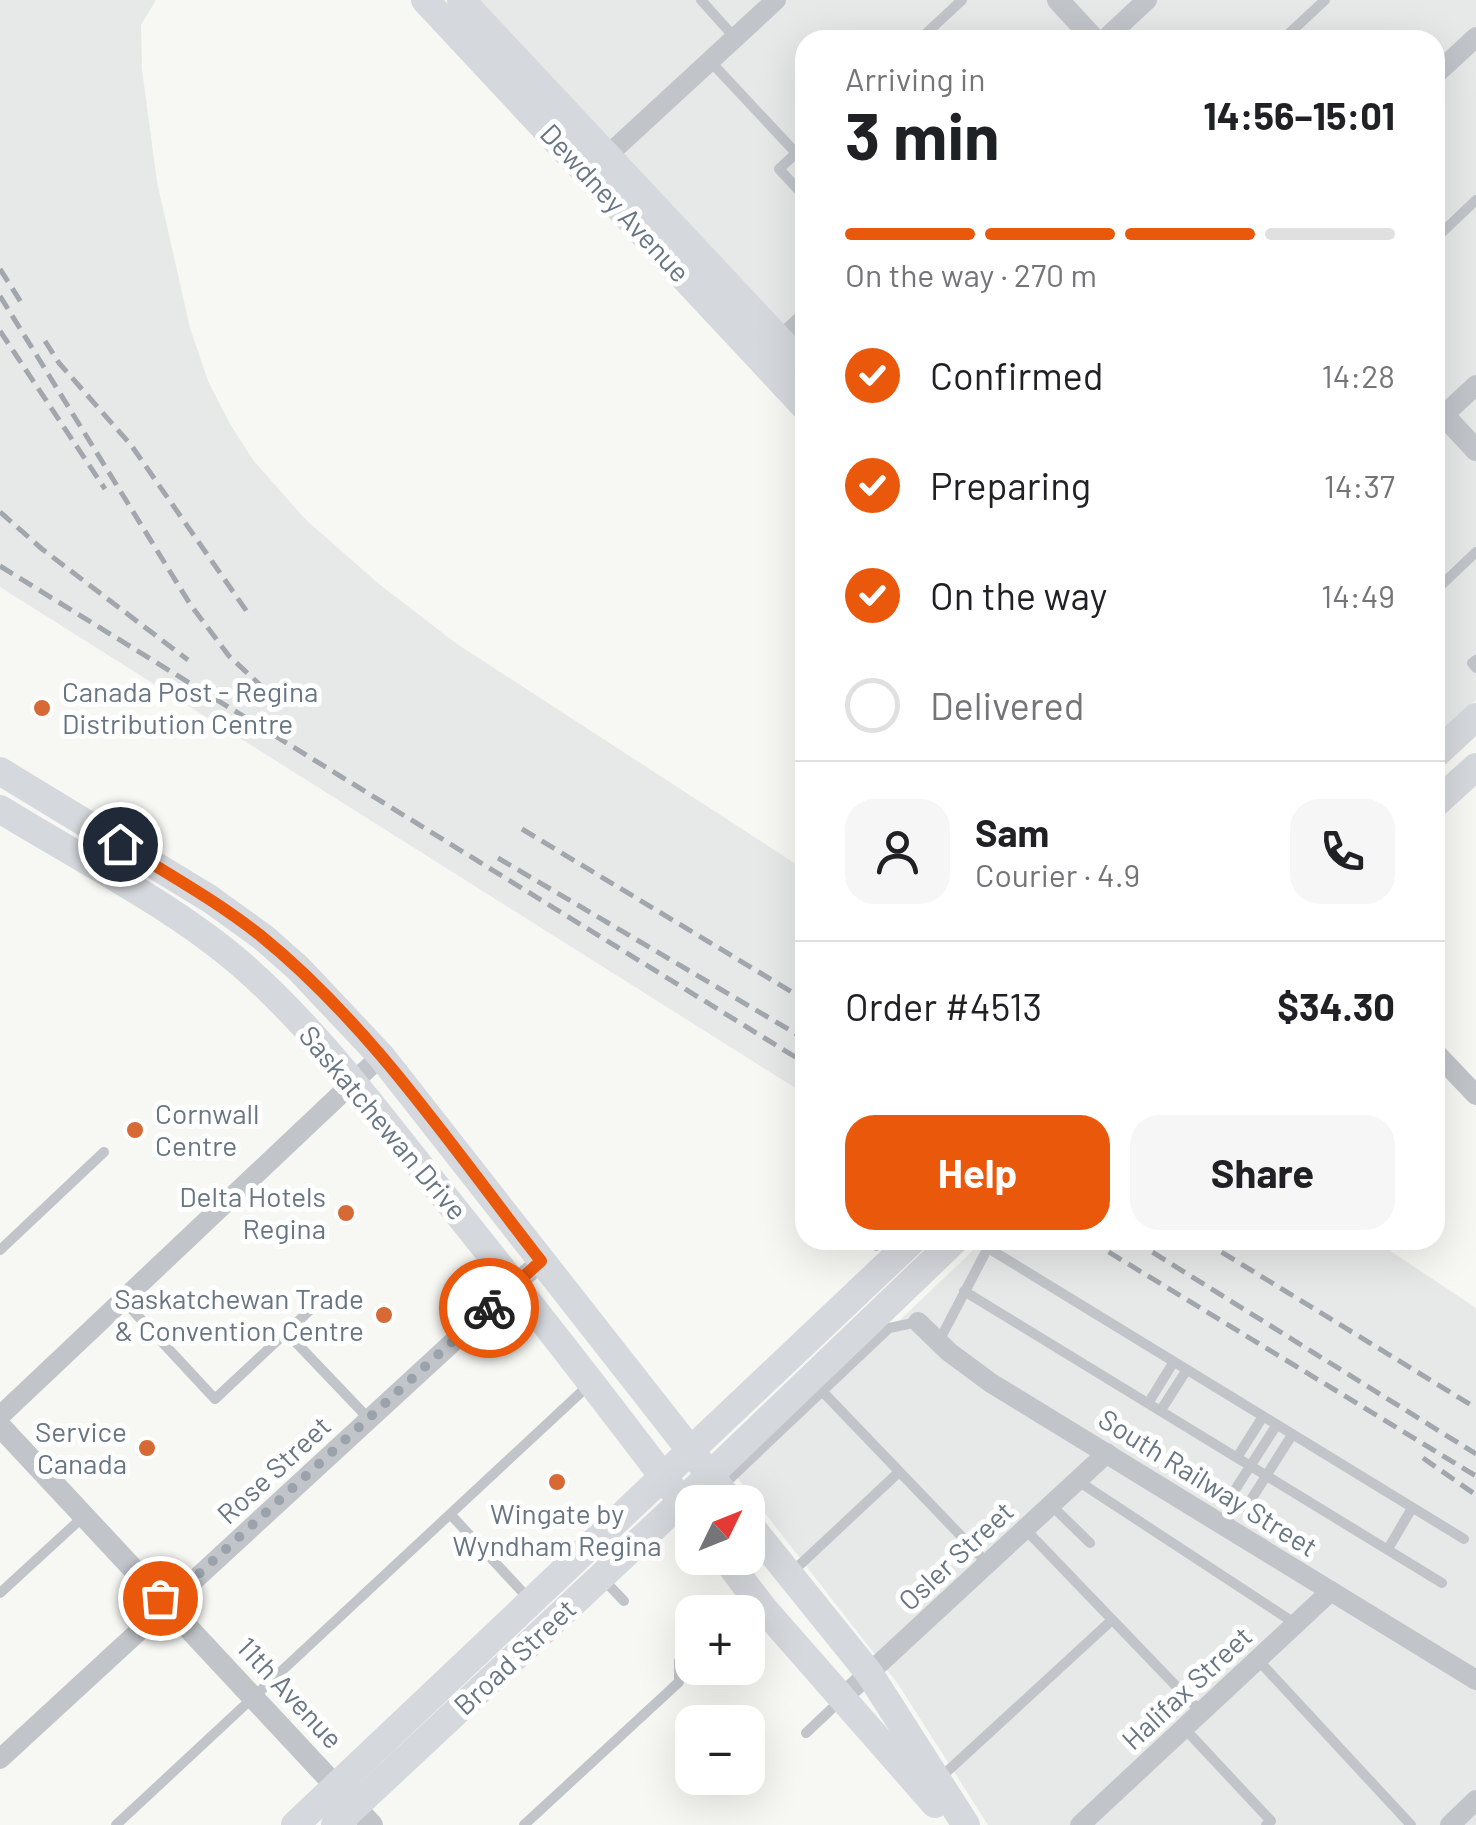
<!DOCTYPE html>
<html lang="en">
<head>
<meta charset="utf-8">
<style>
	body { margin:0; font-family:Barlow,sans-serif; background:#f6f6f6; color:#202124; height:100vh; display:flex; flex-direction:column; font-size:38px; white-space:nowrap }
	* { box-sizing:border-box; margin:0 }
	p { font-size:32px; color:#757577 }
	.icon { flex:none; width:55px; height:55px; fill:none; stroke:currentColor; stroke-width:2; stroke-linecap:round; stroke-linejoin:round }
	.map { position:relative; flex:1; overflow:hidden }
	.sheet { position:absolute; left:795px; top:30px; width:650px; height:1220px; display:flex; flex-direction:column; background:#fff; border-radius:30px; box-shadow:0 10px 40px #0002 }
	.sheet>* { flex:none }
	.needle { width:65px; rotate:47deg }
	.fabs { position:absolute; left:675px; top:1485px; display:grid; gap:20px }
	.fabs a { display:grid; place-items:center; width:90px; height:90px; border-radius:20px; background:#fff; box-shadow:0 10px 40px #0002; font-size:50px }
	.pin { position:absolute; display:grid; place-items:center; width:85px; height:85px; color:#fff; margin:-42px; border:5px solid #fff; border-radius:50%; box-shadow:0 2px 10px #0007 }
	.courier { position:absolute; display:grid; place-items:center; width:100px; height:100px; margin:-50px; border:8px solid #ea580c; border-radius:50%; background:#fff; color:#222; box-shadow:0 2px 12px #0007 }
	.summary em { font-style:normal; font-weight:700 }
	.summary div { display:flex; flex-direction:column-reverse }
	.summary { display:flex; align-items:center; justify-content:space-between; height:170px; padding:0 50px }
	h1 { font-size:65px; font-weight:700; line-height:75px }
	.bar { display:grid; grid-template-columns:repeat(4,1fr); gap:15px 10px; align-content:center; height:120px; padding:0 50px }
	.bar i { height:12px; border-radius:8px; background:#e0e0e0 }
	.bar .active { background:#ea580c }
	.bar p { grid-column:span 4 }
	.line { display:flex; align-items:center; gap:25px; padding:0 50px; border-top:2px solid #e0e0e0 }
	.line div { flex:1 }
	.round { display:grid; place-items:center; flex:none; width:105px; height:105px; border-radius:30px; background:#f6f6f6 }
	ol { padding:0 50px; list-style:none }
	li { display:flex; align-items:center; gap:30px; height:110px }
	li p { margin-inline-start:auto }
	li .icon { padding:10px; border-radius:50%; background:#ea580c; color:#fff; stroke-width:4 }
	li:last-child { color:#757577 }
	li i { width:55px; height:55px; border:5px solid #e0e0e0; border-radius:50% }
	.button { display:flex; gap:20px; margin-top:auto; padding:20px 50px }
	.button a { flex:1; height:115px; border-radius:30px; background:#ea580c; color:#fff; font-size:40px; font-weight:700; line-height:115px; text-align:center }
	.button a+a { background:#f6f6f6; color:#202124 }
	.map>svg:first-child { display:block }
	.built { fill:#e7e9e8 }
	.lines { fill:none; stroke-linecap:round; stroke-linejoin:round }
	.service { stroke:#c1c4c8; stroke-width:10 }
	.minor { stroke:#c1c4c8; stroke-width:20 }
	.tertiary { stroke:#c1c4c8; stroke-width:22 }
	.secondary { stroke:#d5d8dc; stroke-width:28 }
	.rail { stroke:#a2a7ad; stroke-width:5; stroke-dasharray:15 8; stroke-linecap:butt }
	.done { stroke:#9aa2ab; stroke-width:10; stroke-dasharray:0 18 }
	.route { stroke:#ea580c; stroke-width:12 }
	.poi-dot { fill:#d76935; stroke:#fff; stroke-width:4 }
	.labels { text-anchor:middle; stroke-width:10; stroke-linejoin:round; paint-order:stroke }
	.street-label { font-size:28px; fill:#687583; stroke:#fff }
	.poi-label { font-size:28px; fill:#687583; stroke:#fff; text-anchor:end }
</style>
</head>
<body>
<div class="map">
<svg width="1476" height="1825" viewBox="0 0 1476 1825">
	<rect width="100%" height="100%" fill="#f7f7f4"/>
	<g class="built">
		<polygon points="0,0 156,0 141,25 142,70 157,182 190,328 208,381 230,424 253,460 306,520 379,584 457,644 805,870 805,1094 0,587"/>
		<polygon points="474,0 1476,0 1476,700 1435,738 1435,40 805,40 805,357"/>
		<polygon points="984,1240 1374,1240 1476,1308 1476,1825 988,1825 898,1684 736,1476"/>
	</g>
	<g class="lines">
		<g class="service">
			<polyline points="701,0 735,38"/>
			<polyline points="919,40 962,0"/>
			<polyline points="1282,40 1325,0"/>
			<polyline points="710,61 796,153"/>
			<polyline points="805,145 779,169 805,197"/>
			<polyline points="1435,239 1476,200"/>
			<polyline points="1435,591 1476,552"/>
			<polyline points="1476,660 1472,663 1476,668"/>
			<polyline points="876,1246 881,1240"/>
			<polyline points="988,1248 1464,1539"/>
			<polyline points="0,1250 104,1152"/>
			<polyline points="964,1291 1442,1583"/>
			<polyline points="123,1300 215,1399 325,1296"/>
			<polyline points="286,1332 369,1419"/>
			<polyline points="939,1341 992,1240"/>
			<polyline points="822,1391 987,1563"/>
			<polyline points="1149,1402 1173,1363"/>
			<polyline points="1161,1410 1186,1371"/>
			<polyline points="1238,1456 1262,1418"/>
			<polyline points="1078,1481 1296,1624"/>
			<polyline points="720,1488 889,1328 918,1322"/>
			<polyline points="1051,1505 1090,1543"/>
			<polyline points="1235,1508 1247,1506 1292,1435"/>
			<polyline points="451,1515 528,1598"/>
			<polyline points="1224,1526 1235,1508 1231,1496 1276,1426"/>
			<polyline points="1025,1529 1201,1712"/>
			<polyline points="1388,1549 1412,1508"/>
			<polyline points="790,1574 899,1472"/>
			<polyline points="601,1577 624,1601"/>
			<polyline points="0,1593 84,1516"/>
			<polyline points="1258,1660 1411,1825"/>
			<polyline points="1184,1728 1271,1821 1266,1825"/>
			<polyline points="806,1733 841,1700"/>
			<polyline points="940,1778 1112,1620"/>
			<polyline points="116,1825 590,1384"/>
			<polyline points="524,1825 679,1682 679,1661"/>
		</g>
		<g class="minor">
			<polyline points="1104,40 1147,0"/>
			<polyline points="1435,75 1476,37"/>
			<polyline points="597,165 776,0"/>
			<polyline points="780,341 805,318"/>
			<polyline points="1435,423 1476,385"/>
			<polyline points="1435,1052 1476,1095"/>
			<polyline points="918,1322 949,1352 991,1383 1476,1680"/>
			<polyline points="0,1416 381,1056"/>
			<polyline points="841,1699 1107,1453"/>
			<polyline points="0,1759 541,1261"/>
			<polyline points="1080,1825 1331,1591"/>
			<polyline points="1450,1825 1476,1800"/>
		</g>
		<g class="tertiary">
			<polyline points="1058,0 1095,40"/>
			<polyline points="1435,406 1476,450"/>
			<polyline points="0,1426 372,1825"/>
		</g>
		<g class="secondary">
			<polyline points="425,0 805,407"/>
			<polyline points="461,0 805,367"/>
			<polyline points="1435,755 1476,717"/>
			<polyline points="0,771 210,899 264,938 299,969 381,1056 731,1502"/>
			<polyline points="1435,804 1476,767"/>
			<path d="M0,809C79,858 171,904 242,965C312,1026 369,1102 427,1175C517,1287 606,1400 692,1515"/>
			<polyline points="748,1523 869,1673 966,1825"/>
			<polyline points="725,1558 763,1608 935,1804"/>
			<polyline points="295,1825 913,1240"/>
			<polyline points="335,1825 709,1476 955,1240"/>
		</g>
		<g class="rail">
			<polyline points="0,269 24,307"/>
			<polyline points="0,296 190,604 229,656 284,707"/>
			<polyline points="0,331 105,489"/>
			<polyline points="45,341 59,363 131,445 250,616"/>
			<polyline points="0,512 42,549 188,660"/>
			<polyline points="0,566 805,1063"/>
			<polyline points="522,829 805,1000"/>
			<polyline points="498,858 805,1039"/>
			<polyline points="1089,1240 1476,1476"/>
			<polyline points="1133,1240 1476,1454"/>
			<polyline points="1202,1240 1476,1408"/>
			<polyline points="1423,1458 1476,1495"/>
		</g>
	</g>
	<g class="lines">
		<polyline class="done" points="160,1598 166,1604 489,1308"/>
		<path class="route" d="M120,844C168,874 217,901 261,936C372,1026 454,1150 541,1261L489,1308"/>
	</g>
	<g class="poi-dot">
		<circle cx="42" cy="708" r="10"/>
		<circle cx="135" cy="1130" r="10"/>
		<circle cx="346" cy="1213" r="10"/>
		<circle cx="384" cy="1315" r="10"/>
		<circle cx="147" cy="1448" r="10"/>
		<circle cx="557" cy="1482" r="10"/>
	</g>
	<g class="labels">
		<g class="street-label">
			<text transform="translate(615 203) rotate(47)" y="10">Dewdney Avenue</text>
			<text transform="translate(383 1123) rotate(50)" y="10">Saskatchewan Drive</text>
			<text transform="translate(274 1470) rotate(-43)" y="10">Rose Street</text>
			<text transform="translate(1208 1483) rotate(32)" y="10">South Railway Street</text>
			<text transform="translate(956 1556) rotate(-43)" y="10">Osler Street</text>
			<text transform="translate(515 1657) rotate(-43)" y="10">Broad Street</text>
			<text transform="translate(1187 1688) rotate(-43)" y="10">Halifax Street</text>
			<text transform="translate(290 1693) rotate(47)" y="10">11th Avenue</text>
		</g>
		<g class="poi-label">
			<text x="62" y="702" text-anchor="start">Canada Post - Regina<tspan x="62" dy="32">Distribution Centre</tspan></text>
			<text x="155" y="1124" text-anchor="start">Cornwall<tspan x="155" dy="32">Centre</tspan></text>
			<text x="326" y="1207">Delta Hotels<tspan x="326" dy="32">Regina</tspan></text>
			<text x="364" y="1309">Saskatchewan Trade<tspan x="364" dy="32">&amp; Convention Centre</tspan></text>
			<text x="127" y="1442">Service<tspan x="127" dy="32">Canada</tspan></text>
			<text x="557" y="1524" text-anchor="middle">Wingate by<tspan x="557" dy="32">Wyndham Regina</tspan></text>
		</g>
	</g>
</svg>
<div class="fabs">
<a><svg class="needle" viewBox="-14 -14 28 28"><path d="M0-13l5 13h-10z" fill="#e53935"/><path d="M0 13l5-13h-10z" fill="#757577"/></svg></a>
<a>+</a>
<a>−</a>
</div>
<div class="pin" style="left:160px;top:1598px;background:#ea580c"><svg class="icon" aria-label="bag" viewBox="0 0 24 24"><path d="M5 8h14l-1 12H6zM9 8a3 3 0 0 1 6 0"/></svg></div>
<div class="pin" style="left:120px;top:844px;background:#1f2937"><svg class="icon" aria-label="home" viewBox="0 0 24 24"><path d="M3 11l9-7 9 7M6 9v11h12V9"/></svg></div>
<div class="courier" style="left:489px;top:1308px"><svg class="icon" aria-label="bike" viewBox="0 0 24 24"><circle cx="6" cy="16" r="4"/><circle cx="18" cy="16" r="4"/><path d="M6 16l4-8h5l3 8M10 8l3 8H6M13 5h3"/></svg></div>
<section class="sheet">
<div class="summary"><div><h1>3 min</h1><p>Arriving in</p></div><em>14:56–15:01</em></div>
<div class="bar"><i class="active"></i><i class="active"></i><i class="active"></i><i></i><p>On the way · 270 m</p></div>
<ol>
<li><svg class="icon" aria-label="check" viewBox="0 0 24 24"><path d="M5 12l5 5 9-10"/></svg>Confirmed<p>14:28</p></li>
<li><svg class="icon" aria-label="check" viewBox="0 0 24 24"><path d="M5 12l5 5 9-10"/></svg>Preparing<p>14:37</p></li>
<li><svg class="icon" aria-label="check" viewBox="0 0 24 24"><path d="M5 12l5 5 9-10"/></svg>On the way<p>14:49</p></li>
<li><i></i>Delivered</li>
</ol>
<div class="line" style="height:180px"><a class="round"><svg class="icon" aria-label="person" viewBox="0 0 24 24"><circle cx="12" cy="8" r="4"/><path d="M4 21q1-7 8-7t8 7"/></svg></a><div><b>Sam</b><p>Courier · 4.9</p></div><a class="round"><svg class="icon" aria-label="phone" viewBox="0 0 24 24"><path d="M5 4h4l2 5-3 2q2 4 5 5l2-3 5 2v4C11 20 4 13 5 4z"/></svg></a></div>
<div class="line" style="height:130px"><div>Order #4513</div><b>$34.30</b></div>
<div class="button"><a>Help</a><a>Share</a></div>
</section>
</div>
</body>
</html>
